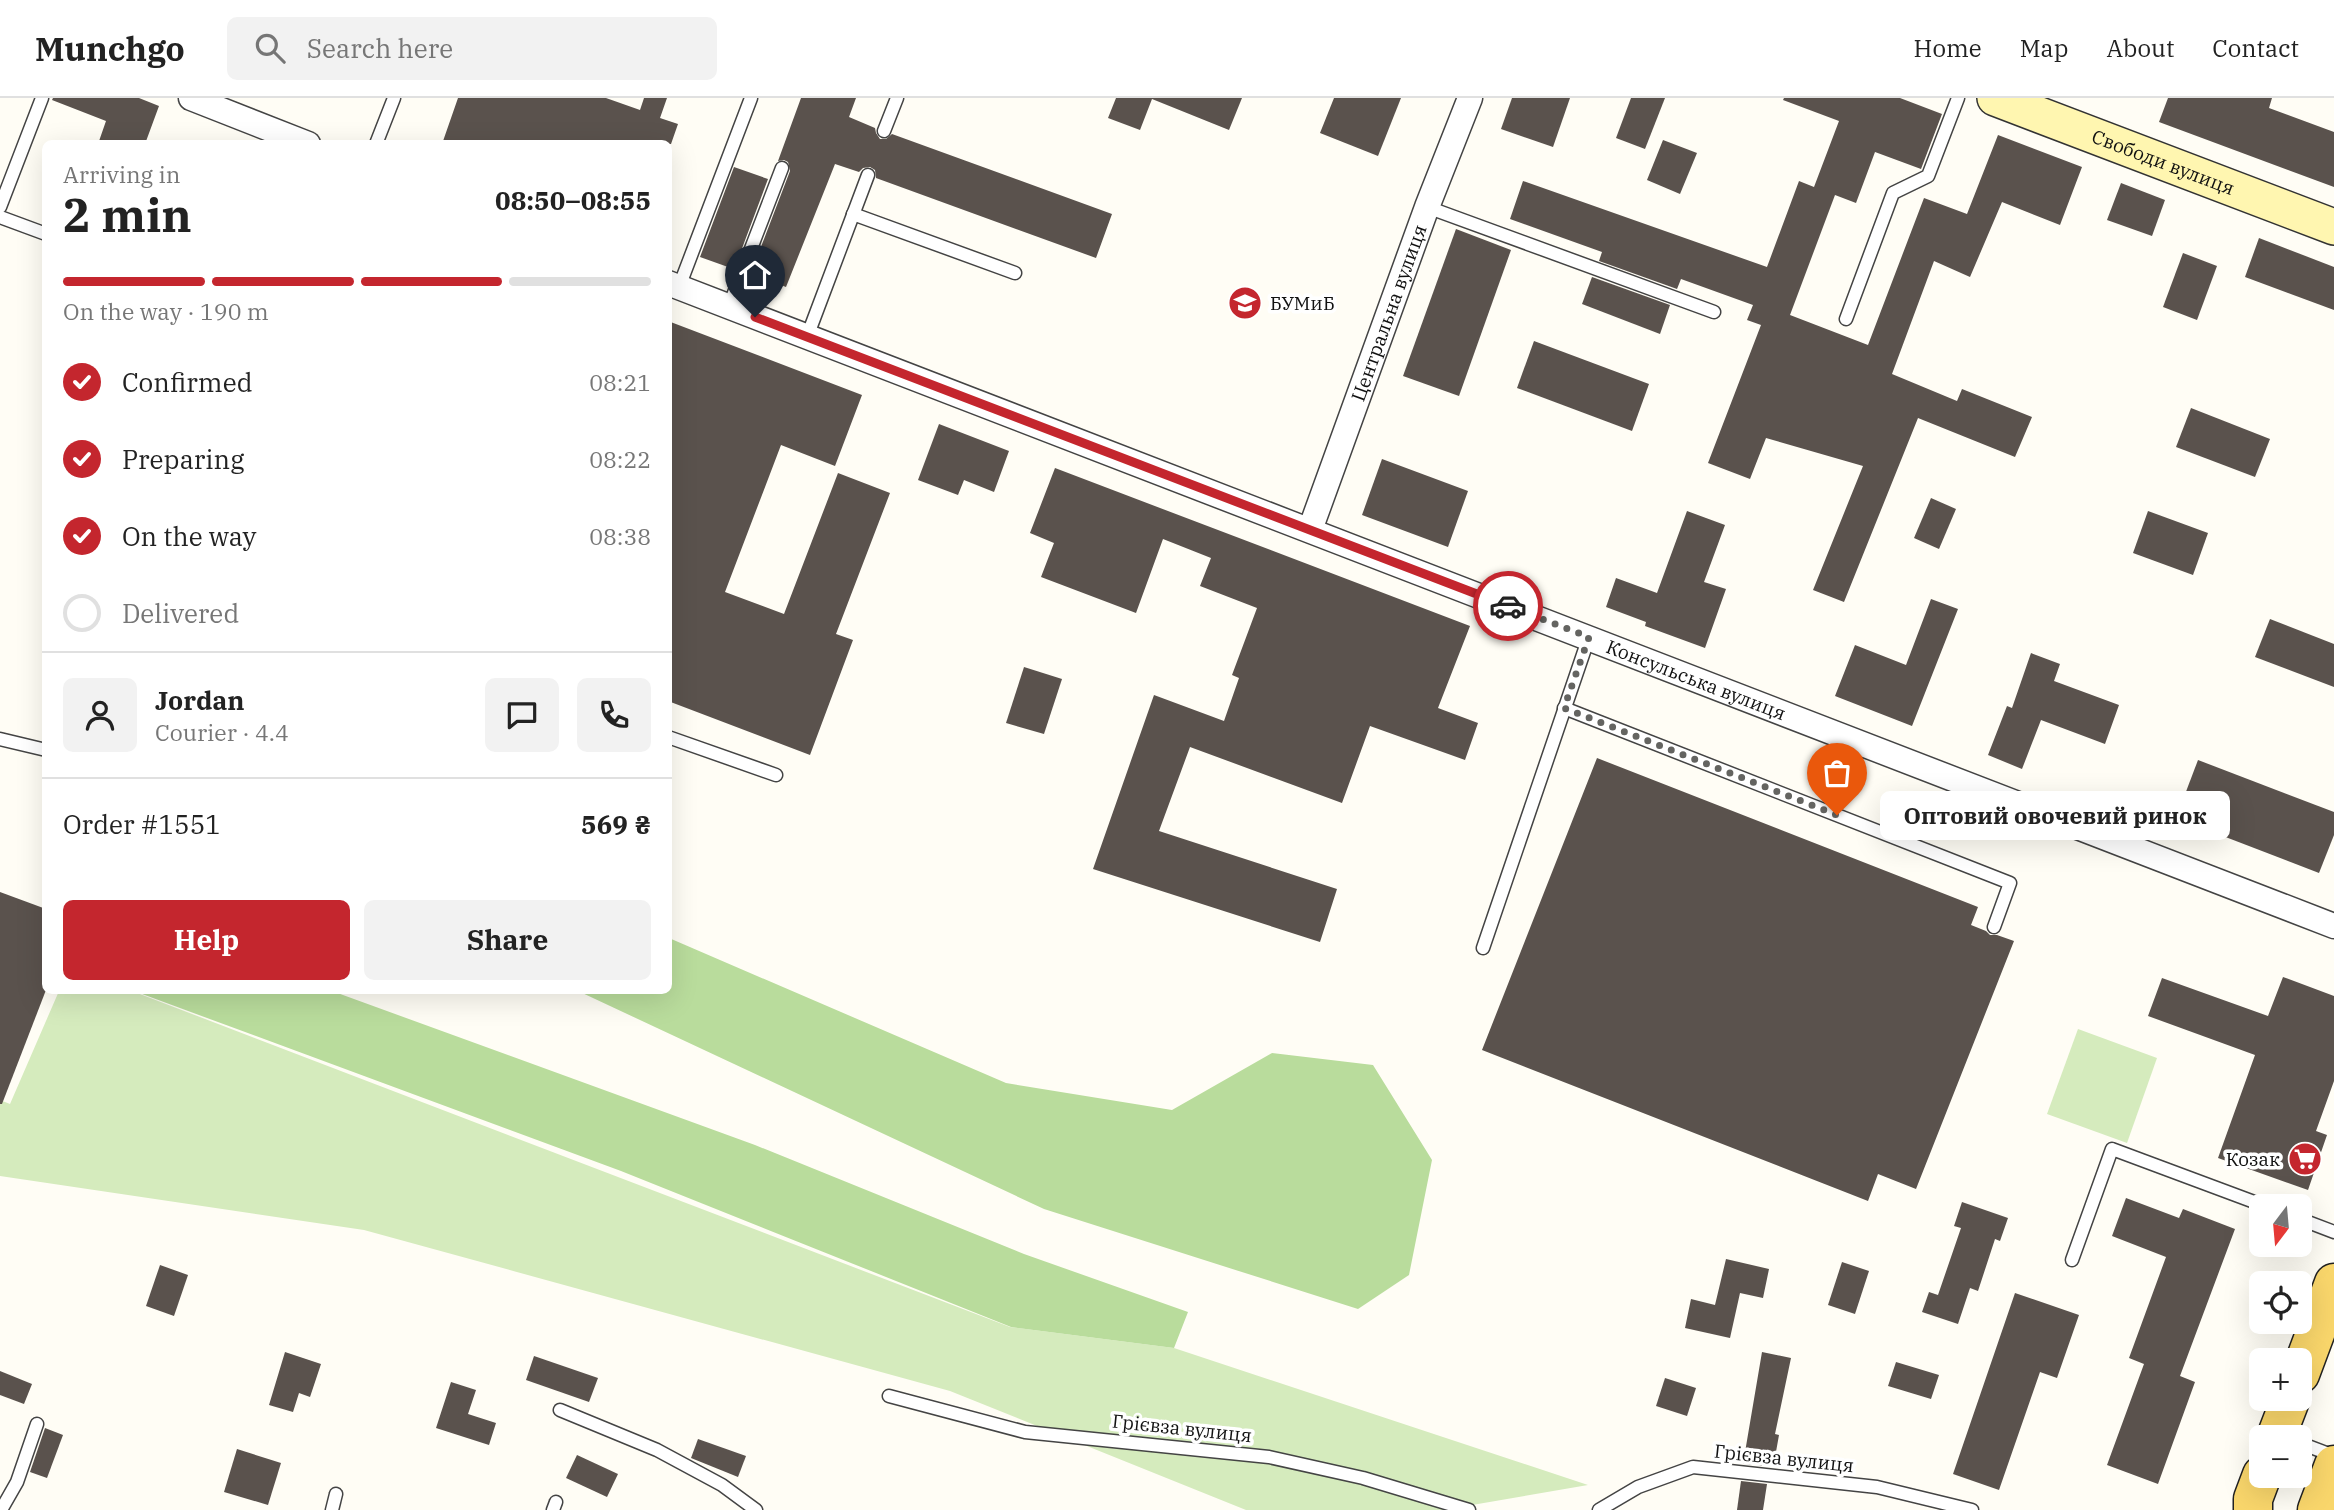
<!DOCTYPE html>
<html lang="en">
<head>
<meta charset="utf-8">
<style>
	body { margin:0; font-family:"IBM Plex Serif",serif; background:#f2f2f2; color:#222; height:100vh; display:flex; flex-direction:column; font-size:26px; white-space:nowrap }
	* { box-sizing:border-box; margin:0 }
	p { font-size:23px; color:#767676 }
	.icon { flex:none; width:38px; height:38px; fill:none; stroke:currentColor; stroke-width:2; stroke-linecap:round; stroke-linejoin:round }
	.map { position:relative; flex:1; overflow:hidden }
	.details { position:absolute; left:42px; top:42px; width:630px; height:854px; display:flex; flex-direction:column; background:#fff; border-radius:10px; box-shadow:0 7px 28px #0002 }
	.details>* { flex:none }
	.needle { width:46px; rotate:196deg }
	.controls { position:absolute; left:2249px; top:1096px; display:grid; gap:14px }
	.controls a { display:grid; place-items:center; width:63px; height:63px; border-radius:10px; background:#fff; box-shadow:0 7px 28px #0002; font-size:35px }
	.pin { position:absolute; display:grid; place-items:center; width:60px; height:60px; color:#fff; margin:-72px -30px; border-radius:50% 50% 50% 0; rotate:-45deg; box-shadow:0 0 7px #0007 }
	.pin .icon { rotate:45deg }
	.courier { position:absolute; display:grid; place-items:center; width:70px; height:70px; margin:-35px; border:5px solid #c4262e; border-radius:50%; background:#fff; color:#222; box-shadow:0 2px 9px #0007 }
	.bubble { position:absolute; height:49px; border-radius:10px; background:#fff; box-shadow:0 7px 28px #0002; font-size:23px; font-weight:700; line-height:49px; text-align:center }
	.headline em { font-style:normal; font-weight:700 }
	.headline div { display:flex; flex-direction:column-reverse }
	.headline { display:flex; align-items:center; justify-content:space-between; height:119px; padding:0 21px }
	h1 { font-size:46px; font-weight:700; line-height:52px }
	.bar { display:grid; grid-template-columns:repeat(4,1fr); gap:10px 7px; align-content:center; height:84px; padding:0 21px }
	.bar i { height:9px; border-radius:5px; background:#e0e0e0 }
	.bar .selected { background:#c4262e }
	.bar p { grid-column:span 4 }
	.line { display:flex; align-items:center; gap:18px; padding:0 21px; border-top:2px solid #e0e0e0 }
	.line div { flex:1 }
	.round { display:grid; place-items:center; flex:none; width:74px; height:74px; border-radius:10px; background:#f2f2f2 }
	ol { padding:0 21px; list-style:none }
	li { display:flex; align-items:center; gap:21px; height:77px }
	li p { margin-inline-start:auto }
	li .icon { padding:7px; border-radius:50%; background:#c4262e; color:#fff; stroke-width:4 }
	li:last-child { color:#767676 }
	li i { width:38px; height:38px; border:4px solid #e0e0e0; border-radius:50% }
	.cta { display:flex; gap:14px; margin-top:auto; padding:14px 21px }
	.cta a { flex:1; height:80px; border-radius:10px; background:#c4262e; color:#fff; font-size:28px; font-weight:700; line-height:80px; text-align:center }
	.cta a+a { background:#f2f2f2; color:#222 }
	header { display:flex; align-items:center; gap:42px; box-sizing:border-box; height:98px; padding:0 35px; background:#fff; border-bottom:2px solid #e0e0e0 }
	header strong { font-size:33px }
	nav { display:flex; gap:38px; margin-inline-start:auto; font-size:24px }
	.search { width:490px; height:63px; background:#f2f2f2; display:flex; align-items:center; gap:18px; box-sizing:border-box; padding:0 24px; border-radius:10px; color:#767676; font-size:26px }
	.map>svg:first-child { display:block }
	.green { fill:#d5ebbd }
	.forest { fill:#b9dc9c }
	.building { fill:#5a524d }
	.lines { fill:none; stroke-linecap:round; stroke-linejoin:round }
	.service-casing { stroke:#444; stroke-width:15 }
	.minor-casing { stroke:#444; stroke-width:27 }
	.secondary-casing { stroke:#333; stroke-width:38 }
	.primary-casing { stroke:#222; stroke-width:41 }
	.service { stroke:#fff; stroke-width:12 }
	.minor { stroke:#fff; stroke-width:24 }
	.secondary { stroke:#fff6b0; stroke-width:35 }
	.primary { stroke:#f9d66b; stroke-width:38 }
	.done { stroke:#646461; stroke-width:7; stroke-dasharray:0 12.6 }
	.route { stroke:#c4262e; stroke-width:9 }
	.labels { text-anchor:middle; stroke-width:7; stroke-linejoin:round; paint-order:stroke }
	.street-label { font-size:19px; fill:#111; stroke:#fff }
	.poi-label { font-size:19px; fill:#111; stroke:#fff; text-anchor:start }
</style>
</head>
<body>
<header>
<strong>Munchgo</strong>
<div class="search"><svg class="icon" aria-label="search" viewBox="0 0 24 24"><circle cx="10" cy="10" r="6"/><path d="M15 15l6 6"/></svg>Search here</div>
<nav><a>Home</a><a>Map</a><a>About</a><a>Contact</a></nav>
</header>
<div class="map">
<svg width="2334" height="1412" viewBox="0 0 2334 1412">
	<rect width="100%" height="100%" fill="#fffdf5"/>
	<g class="green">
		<polygon points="59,893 132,893 1010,1229 1174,1250 1588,1387 1443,1412 1246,1412 950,1293 364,1132 0,1078 0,1002 10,1006"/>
		<polygon points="2078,931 2157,960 2127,1045 2047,1016"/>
	</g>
	<g class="forest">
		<polygon points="669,840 1006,985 1172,1012 1272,955 1373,967 1432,1062 1409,1177 1358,1211 1044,1111 578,893 668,892"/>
		<polygon points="134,893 332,893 755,1047 1024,1156 1188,1214 1174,1250 1011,1229 621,1073"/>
	</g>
	<g class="building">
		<polygon points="53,0 139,0 159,8 145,46 98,46 106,23 52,2"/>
		<polygon points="458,0 606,0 640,12 644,0 667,0 660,20 678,26 671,46 442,46"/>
		<polygon points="801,0 856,0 849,19 875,30 876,35 880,41 886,41 892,36 1112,116 1096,160 876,80 875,72 870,69 863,70 859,74 835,66 786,189 751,175 790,73 788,64 784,62 778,63"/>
		<polygon points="1116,0 1242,0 1229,32 1152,1 1140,32 1108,20"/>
		<polygon points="1334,0 1401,0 1378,58 1320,35"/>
		<polygon points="1512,0 1570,0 1553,49 1501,31"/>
		<polygon points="1631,0 1665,0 1645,51 1616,40"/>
		<polygon points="1784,0 1900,0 1942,16 1921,71 1875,54 1856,105 1835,97 1790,217 1868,247 1924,100 1967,116 1998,37 2082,69 2060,127 2002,104 1970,179 1934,163 1892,276 1957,303 1962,291 2032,319 2015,359 1918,320 1844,504 1813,492 1863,368 1766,340 1750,381 1708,365 1761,227 1747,222 1753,207 1681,181 1677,191 1599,163 1602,154 1510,121 1523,83 1767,169 1799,83 1814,89 1839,23 1783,2"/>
		<polygon points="2168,0 2272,0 2269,10 2334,34 2334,89 2159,24"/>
		<polygon points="1663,42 1697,55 1680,96 1647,82"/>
		<polygon points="734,69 768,81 735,169 729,167 728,169 700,159"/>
		<polygon points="2121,85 2165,102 2152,138 2107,122"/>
		<polygon points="1456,131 1511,152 1459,298 1403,278"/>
		<polygon points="2259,140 2334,169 2334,212 2245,179"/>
		<polygon points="2183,155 2217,168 2197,222 2163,209"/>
		<polygon points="1592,179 1670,207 1660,236 1582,206"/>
		<polygon points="668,223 862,297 835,368 781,347 725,494 784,516 838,375 890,395 836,536 853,542 810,657 668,603"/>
		<polygon points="1534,243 1649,286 1632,333 1517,290"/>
		<polygon points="2191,310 2270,341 2255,379 2176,349"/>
		<polygon points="939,326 1009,353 994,394 964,382 958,397 918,382"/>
		<polygon points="1382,361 1468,393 1448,449 1362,417"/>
		<polygon points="1055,370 1470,528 1438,610 1478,625 1465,662 1370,628 1342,705 1190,649 1159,733 1337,791 1320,844 1093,771 1154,597 1224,623 1239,580 1232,577 1257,510 1200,488 1211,460 1163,441 1136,515 1041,479 1054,445 1030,435"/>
		<polygon points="1931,400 1956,411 1939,451 1914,440"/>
		<polygon points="1687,413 1725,427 1704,484 1726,491 1705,550 1645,528 1646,524 1606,509 1616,480 1657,495"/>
		<polygon points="2148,413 2208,435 2193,477 2133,455"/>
		<polygon points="1931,501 1958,511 1912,628 1835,598 1855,547 1906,567"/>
		<polygon points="2270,521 2334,546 2334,589 2255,559"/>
		<polygon points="2031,555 2060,566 2054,583 2119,607 2105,646 2041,622 2022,671 1988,657 2007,608 2012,610"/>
		<polygon points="1024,569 1062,581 1044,636 1006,625"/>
		<polygon points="1597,660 1978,809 1971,827 1986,833 1990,837 1997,837 2014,843 1916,1091 1878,1076 1868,1103 1482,952"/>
		<polygon points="2198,662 2334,714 2334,737 2319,775 2176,720"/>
		<polygon points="0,794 46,811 46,892 2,1006 0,1006"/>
		<polygon points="2283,879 2334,898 2334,983 2316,1033 2327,1037 2308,1092 2218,1060 2255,957 2148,918 2162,880 2268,918"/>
		<polygon points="2126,1100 2179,1120 2183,1111 2235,1131 2180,1278 2195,1284 2158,1386 2107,1367 2144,1266 2129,1260 2166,1159 2112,1138"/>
		<polygon points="1962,1104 2008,1120 2000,1143 1995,1141 1978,1193 1970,1190 1958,1226 1922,1214 1929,1194 1938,1197 1961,1130 1954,1128"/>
		<polygon points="1726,1161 1769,1171 1763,1200 1740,1195 1730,1240 1685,1230 1691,1201 1715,1207"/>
		<polygon points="1842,1164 1869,1173 1855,1216 1828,1207"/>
		<polygon points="160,1167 188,1177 174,1218 146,1208"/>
		<polygon points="2015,1195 2079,1217 2057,1280 2040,1274 1999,1392 1953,1376"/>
		<polygon points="285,1254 321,1266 310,1299 299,1295 293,1314 269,1307"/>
		<polygon points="1762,1254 1791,1260 1775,1336 1779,1337 1774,1365 1770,1364 1769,1368 1743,1366"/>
		<polygon points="534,1258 598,1280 589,1304 526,1282"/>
		<polygon points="1896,1264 1939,1277 1931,1301 1888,1288"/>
		<polygon points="0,1273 32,1286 24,1306 0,1297"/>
		<polygon points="1665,1280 1696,1290 1687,1318 1656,1308"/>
		<polygon points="451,1284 476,1292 468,1316 496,1325 489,1347 436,1330"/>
		<polygon points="45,1330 63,1337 47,1380 30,1374"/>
		<polygon points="698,1341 746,1358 738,1379 691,1360"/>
		<polygon points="237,1351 281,1365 268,1407 224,1394"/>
		<polygon points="577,1357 618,1376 607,1399 566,1380"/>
		<polygon points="1741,1383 1767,1386 1763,1412 1737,1412"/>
	</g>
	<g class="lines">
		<defs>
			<g id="service">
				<polyline points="884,33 897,0"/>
				<polyline points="376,46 394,0"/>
				<polyline points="0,109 42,0"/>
				<polyline points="1427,109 1714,214"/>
				<polyline points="853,116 1015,175"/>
				<polyline points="0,119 46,136"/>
				<polyline points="679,189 751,0"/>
				<polyline points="729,208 782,70"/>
				<polyline points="1846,221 1893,95 1928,78 1958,0"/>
				<polyline points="807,239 868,77"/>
				<polyline points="1564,610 2010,785 1994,829"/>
				<polyline points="668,639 776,677"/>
				<polyline points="0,641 46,652"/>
				<polyline points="1483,850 1589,539"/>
				<polyline points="2300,1121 2334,1134"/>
				<polyline points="2072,1162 2112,1051 2265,1108"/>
				<polyline points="889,1298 1025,1334 1269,1359 1363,1380 1469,1412"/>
				<polyline points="560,1312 657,1352 722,1387 756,1412"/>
				<polyline points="2300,1345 2334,1358"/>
				<polyline points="1,1412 17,1384 37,1326"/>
				<polyline points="332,1412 336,1396"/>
				<polyline points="553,1412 556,1404"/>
				<polyline points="1599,1412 1638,1389 1693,1369 1877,1389 1972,1412"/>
			</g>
			<g id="minor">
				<polyline points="191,0 308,46"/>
				<path id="s1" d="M668,185L2334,828"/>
				<path id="s2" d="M1310,432L1427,109L1470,0"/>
			</g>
			<g id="secondary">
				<path id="s3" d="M1995,0L2334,129"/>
			</g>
			<g id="primary">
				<polyline points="2300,1276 2334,1185"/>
				<polyline points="2276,1339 2291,1300"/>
				<polyline points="2253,1412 2253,1401 2262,1377"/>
				<polyline points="2317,1412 2334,1367"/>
			</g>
		</defs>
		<use href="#service" class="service-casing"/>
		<use href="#minor" class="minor-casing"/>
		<use href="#secondary" class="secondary-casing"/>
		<use href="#primary" class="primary-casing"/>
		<use href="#service" class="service"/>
		<use href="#minor" class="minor"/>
		<use href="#secondary" class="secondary"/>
		<use href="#primary" class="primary"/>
	</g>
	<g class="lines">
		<polyline class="done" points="1508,508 1589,539 1564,610 1837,717"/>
		<polyline class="route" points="755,219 1508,508"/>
	</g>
	<defs>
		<symbol id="university-disc" viewBox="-11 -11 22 22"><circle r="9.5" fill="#c4262e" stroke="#fff"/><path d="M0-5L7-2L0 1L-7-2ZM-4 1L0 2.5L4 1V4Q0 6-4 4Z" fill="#fff"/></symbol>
		<symbol id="supermarket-disc" viewBox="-11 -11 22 22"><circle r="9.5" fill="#c4262e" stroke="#fff"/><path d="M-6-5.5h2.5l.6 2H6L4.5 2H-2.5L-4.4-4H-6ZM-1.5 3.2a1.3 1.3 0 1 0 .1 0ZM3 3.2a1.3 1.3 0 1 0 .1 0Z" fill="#fff"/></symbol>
	</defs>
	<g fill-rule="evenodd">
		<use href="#university-disc" x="1226" y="186" width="38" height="38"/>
		<use href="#supermarket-disc" x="2286" y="1042" width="38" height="38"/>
	</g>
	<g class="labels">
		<g class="street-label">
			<text dy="7" stroke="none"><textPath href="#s3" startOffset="180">Свободи вулиця</textPath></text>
			<text dy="7" stroke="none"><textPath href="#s2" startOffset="231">Центральна вулиця</textPath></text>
			<text dy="7" stroke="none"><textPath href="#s1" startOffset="1102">Консульська вулиця</textPath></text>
			<text transform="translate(1182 1330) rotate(6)" y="7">Грієвза вулиця</text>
			<text transform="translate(1784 1360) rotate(6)" y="7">Грієвза вулиця</text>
		</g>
		<g class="poi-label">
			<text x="1270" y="212">БУМиБ</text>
			<text x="2280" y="1068" text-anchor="end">Козак</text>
		</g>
	</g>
</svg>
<div class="controls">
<a><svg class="needle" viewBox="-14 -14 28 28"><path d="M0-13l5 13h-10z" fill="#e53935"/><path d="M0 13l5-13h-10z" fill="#767676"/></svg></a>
<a><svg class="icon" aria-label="locate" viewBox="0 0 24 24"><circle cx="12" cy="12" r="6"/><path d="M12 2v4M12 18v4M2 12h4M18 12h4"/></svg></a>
<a>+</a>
<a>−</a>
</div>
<div class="pin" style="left:1837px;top:717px;background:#ea580c"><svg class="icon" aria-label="bag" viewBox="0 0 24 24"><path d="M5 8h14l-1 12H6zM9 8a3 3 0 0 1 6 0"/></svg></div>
<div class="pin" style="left:755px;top:219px;background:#1f2937"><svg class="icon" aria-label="home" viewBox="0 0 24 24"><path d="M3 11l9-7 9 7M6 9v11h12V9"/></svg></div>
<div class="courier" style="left:1508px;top:508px"><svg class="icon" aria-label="car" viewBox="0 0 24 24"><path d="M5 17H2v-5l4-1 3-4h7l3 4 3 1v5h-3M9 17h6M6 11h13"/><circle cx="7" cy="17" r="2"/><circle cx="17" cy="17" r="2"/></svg></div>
<div class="bubble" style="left:1880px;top:693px;width:350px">Оптовий овочевий ринок</div>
<section class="details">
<div class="headline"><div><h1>2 min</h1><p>Arriving in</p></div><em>08:50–08:55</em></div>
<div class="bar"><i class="selected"></i><i class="selected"></i><i class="selected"></i><i></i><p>On the way · 190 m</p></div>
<ol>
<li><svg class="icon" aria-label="check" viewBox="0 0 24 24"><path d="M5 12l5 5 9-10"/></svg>Confirmed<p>08:21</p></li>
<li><svg class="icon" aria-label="check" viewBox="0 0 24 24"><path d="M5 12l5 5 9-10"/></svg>Preparing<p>08:22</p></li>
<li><svg class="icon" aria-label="check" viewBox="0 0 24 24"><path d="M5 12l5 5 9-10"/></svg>On the way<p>08:38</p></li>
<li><i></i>Delivered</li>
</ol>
<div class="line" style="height:126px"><a class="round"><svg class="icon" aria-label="person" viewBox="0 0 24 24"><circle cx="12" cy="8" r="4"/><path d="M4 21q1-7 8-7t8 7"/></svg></a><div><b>Jordan</b><p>Courier · 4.4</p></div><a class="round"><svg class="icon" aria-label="chat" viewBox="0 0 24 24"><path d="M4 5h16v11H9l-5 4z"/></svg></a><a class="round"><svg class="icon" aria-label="phone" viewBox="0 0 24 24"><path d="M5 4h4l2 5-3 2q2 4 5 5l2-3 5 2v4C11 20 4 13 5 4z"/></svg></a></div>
<div class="line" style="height:91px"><div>Order #1551</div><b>569 ₴</b></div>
<div class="cta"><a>Help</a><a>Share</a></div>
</section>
</div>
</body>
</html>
